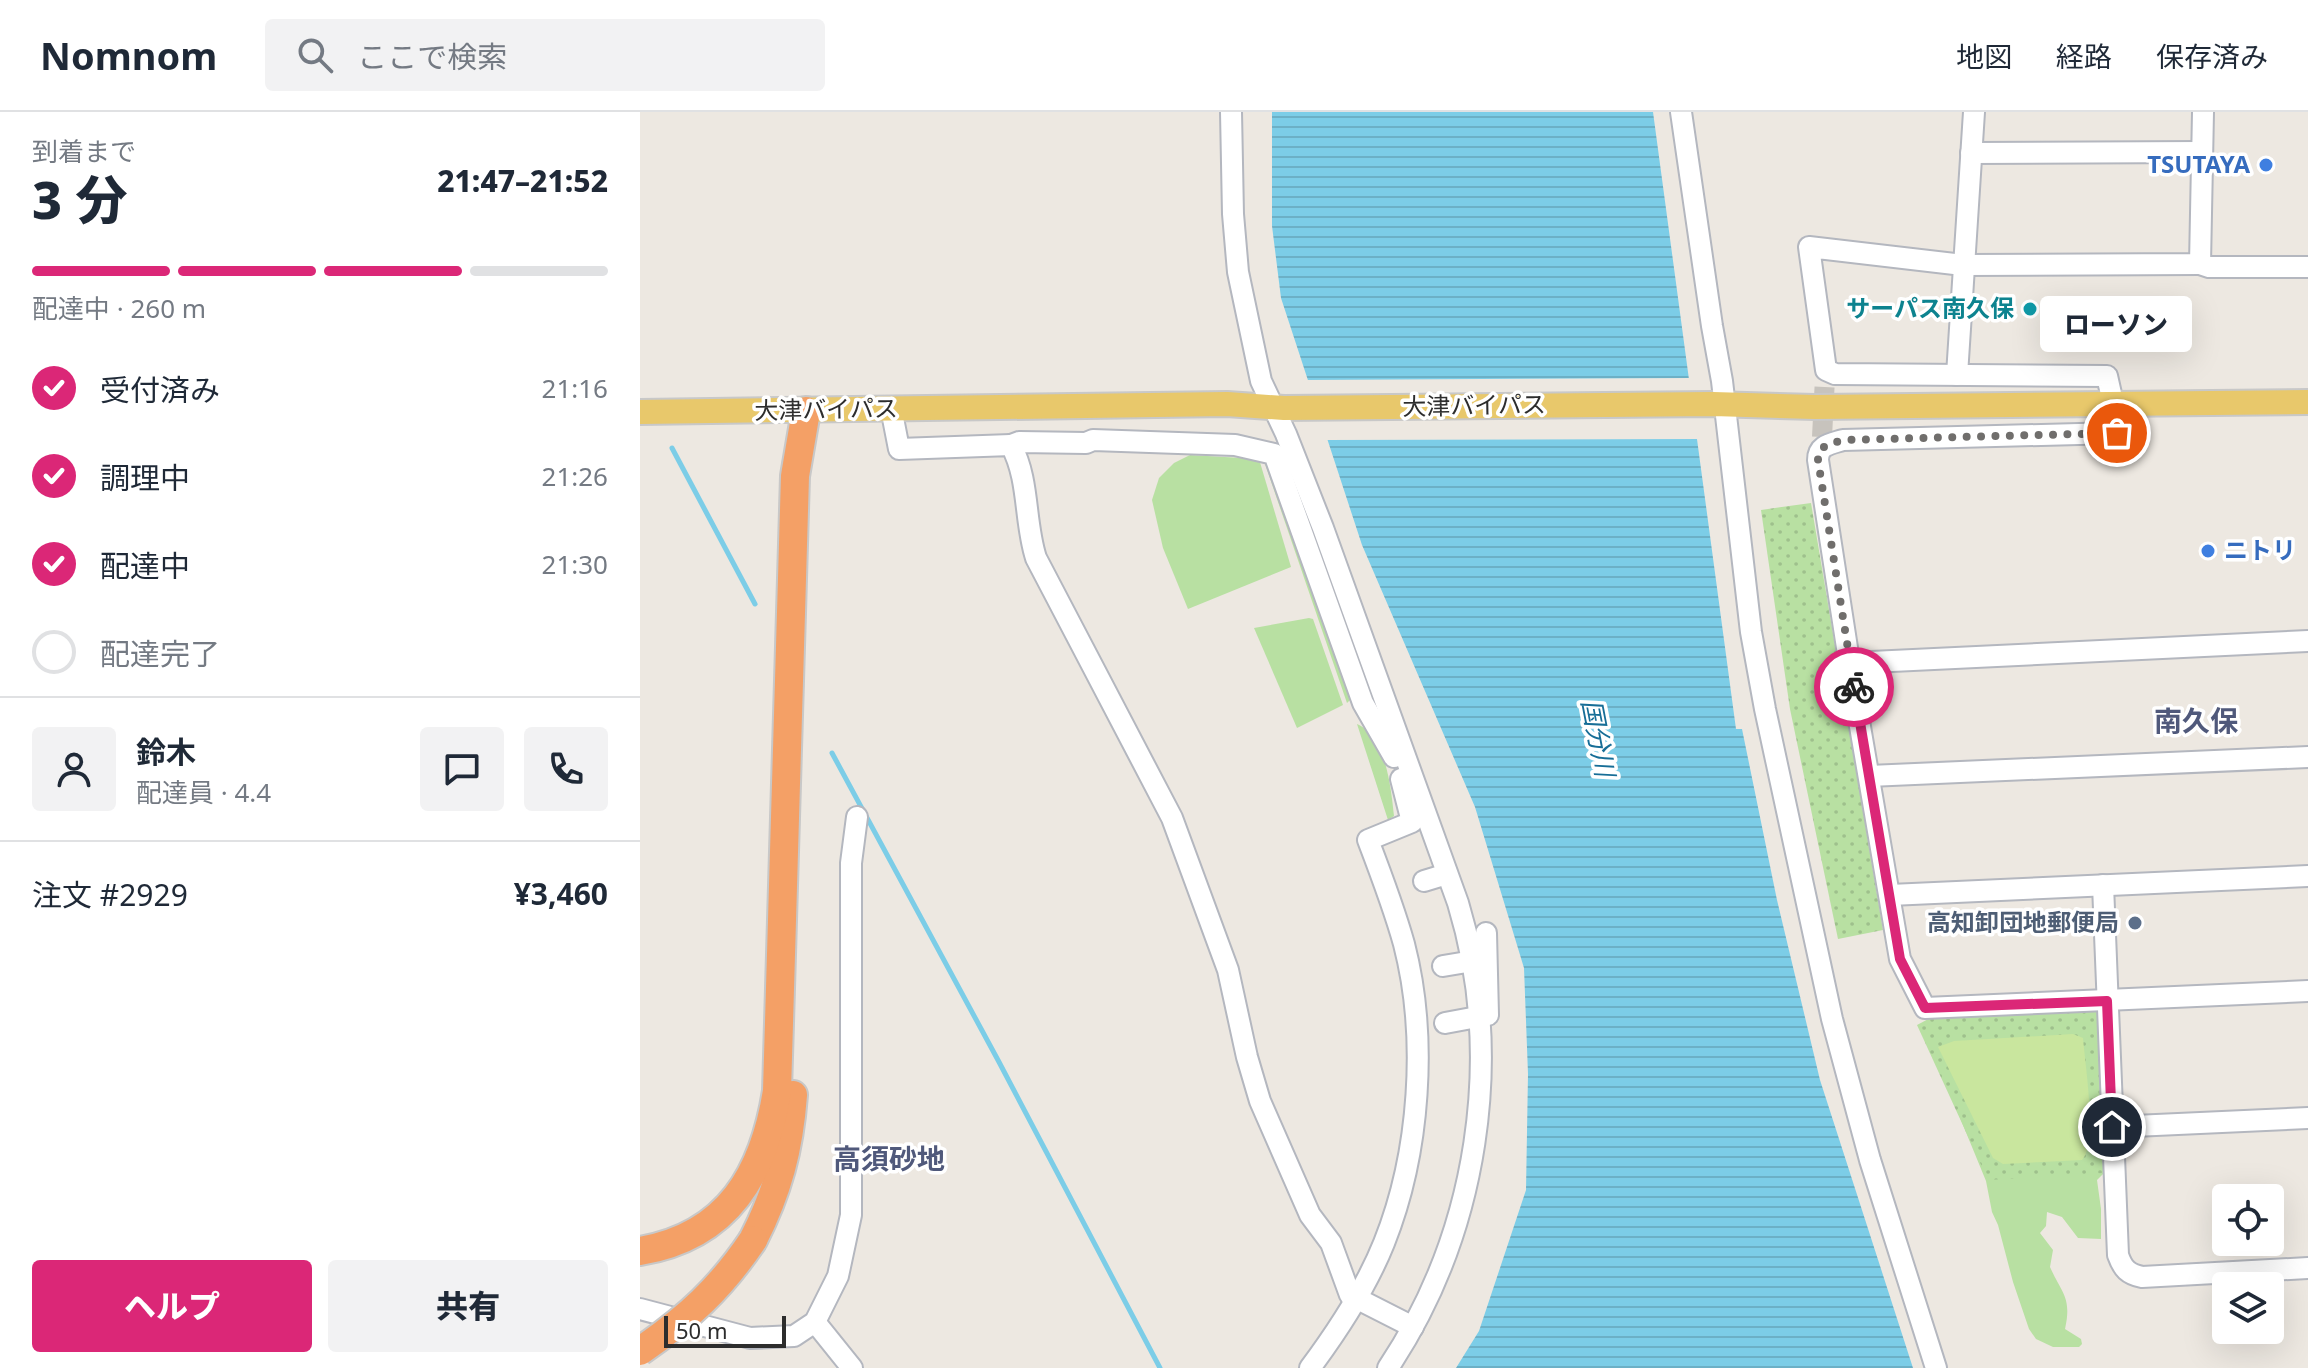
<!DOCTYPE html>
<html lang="ja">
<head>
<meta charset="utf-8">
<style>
	body { margin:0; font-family:"Noto Sans","Noto Sans JP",sans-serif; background:#f2f2f3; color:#1f2937; height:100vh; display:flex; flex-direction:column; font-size:30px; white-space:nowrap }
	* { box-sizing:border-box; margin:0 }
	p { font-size:26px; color:#747a83 }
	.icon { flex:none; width:44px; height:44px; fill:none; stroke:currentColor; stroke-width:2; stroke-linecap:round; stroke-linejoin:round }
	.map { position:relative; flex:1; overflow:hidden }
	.panel { display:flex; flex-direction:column; background:#fff; width:640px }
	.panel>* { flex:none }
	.fabs { position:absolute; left:1572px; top:1072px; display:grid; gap:16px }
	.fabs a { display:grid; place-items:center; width:72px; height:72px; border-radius:8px; background:#fff; box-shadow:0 8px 32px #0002; font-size:40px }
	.scale { position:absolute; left:24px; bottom:20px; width:122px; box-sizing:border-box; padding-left:8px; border:4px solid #2d2d2d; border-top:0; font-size:22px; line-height:28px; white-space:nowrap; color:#2d2d2d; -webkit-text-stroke:6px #fff; paint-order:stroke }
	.pin { position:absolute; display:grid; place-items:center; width:68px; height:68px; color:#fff; margin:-34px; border:4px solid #fff; border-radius:50%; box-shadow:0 2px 8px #0007 }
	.courier { position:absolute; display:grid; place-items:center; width:80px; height:80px; margin:-40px; border:6px solid #db2777; border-radius:50%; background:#fff; color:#222; box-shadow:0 2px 10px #0007 }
	.bubble { position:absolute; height:56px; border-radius:8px; background:#fff; box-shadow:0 8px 32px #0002; font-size:26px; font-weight:800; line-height:56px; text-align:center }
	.summary em { font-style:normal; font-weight:800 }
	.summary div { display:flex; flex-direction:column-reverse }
	.summary { display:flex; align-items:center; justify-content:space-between; height:136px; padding:0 32px }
	h1 { font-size:52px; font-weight:800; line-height:60px }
	.bar { display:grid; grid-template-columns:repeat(4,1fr); gap:12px 8px; align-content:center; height:96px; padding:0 32px }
	.bar i { height:10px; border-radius:6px; background:#e0e1e3 }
	.bar .current { background:#db2777 }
	.bar p { grid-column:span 4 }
	.line { display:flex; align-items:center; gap:20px; padding:0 32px; border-top:2px solid #e0e1e3 }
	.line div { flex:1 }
	.round { display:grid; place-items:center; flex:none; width:84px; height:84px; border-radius:8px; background:#f2f2f3 }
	ol { padding:0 32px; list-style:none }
	li { display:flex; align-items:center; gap:24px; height:88px }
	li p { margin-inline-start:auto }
	li .icon { padding:8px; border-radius:50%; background:#db2777; color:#fff; stroke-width:4 }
	li:last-child { color:#747a83 }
	li i { width:44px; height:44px; border:4px solid #e0e1e3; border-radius:50% }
	.primary-button { display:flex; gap:16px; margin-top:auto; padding:16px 32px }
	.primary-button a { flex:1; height:92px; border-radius:8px; background:#db2777; color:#fff; font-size:32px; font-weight:800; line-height:92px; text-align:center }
	.primary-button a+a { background:#f2f2f3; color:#1f2937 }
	header { display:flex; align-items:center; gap:48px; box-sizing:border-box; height:112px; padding:0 40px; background:#fff; border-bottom:2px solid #e0e1e3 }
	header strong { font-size:38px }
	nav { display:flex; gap:44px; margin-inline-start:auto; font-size:28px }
	.search { width:560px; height:72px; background:#f2f2f3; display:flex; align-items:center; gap:20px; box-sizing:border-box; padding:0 28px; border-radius:8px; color:#747a83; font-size:30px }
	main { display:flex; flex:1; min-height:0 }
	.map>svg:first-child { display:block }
	.grass { fill:#b8e0a2 }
	.park { fill:url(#park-dots) }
	.pitch { fill:#c9e69e }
	.water { fill:url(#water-rules) }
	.pier { fill:#ede8e1 }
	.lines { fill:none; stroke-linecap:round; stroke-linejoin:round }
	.stream { stroke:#7ccde7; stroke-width:5 }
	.minor-tunnel { stroke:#c7c3bd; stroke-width:20; stroke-dasharray:20 10; stroke-linecap:butt }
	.minor-casing { stroke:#b4b7bf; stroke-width:24 }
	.major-casing { stroke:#c8c8c8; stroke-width:28 }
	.highway-casing { stroke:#c8c8c8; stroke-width:32 }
	.minor { stroke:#fff; stroke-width:20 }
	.major { stroke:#e8c86b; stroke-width:24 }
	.highway { stroke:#f4a066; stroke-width:28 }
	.highway-bridge-casing { stroke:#c8c8c8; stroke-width:32; stroke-linecap:butt }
	.highway-bridge { stroke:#f4a066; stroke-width:28 }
	.done { stroke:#706e6c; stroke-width:8; stroke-dasharray:0 14.4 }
	.route { stroke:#db2777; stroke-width:10 }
	.shop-dot { fill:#3f7fe0; stroke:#fff; stroke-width:3 }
	.culture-dot { fill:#0f9aa8; stroke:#fff; stroke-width:3 }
	.service-dot { fill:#5c6f8a; stroke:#fff; stroke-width:3 }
	.labels { text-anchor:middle; stroke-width:7; stroke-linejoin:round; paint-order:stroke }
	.shop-label { font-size:24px; font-weight:bold; fill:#366cbe; stroke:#fff; text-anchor:end }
	.culture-label { font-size:24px; font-weight:bold; fill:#0d838f; stroke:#fff; text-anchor:end }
	.street-label { font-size:24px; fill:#2d2d2d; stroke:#fff }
	.service-label { font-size:24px; font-weight:bold; fill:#4e5e75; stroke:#fff; text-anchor:end }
	.water-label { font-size:26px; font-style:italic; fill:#176e97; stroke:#fff }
	.quarter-label { font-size:28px; font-weight:bold; fill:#50597b; stroke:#fff }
</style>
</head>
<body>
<header>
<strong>Nomnom</strong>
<div class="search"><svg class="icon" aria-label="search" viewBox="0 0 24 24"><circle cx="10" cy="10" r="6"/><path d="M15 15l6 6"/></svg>ここで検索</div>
<nav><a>地図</a><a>経路</a><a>保存済み</a></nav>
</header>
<main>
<section class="panel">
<div class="summary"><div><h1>3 分</h1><p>到着まで</p></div><em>21:47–21:52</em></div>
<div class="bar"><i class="current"></i><i class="current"></i><i class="current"></i><i></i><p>配達中 · 260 m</p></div>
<ol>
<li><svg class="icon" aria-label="check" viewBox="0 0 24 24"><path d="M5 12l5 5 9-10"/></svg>受付済み<p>21:16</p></li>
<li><svg class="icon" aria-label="check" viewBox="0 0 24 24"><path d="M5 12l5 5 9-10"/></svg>調理中<p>21:26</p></li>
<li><svg class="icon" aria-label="check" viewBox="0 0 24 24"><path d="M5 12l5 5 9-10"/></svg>配達中<p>21:30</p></li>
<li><i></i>配達完了</li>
</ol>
<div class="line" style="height:144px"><a class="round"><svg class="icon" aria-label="person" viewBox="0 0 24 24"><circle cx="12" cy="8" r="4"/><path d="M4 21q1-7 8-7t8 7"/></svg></a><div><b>鈴木</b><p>配達員 · 4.4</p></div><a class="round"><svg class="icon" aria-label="chat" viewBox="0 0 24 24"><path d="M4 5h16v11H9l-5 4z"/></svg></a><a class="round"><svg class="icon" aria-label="phone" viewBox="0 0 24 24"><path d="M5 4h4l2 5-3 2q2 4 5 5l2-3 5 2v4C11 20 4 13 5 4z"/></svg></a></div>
<div class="line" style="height:104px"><div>注文 #2929</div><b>¥3,460</b></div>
<div class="primary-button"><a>ヘルプ</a><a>共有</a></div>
</section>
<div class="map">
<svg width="1668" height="1256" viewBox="0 0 1668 1256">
	<defs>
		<pattern id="park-dots" width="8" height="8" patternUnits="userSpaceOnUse" patternTransform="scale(2)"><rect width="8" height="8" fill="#b8e0a2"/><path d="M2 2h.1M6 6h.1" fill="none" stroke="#9ec08c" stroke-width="1.8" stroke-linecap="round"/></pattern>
		<pattern id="water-rules" width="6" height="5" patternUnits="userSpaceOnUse" patternTransform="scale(2)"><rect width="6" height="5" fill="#7ccde7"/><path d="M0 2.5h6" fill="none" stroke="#6cb0c6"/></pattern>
	</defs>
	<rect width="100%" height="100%" fill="#ede8e1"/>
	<g class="grass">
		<polygon points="550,343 619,347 651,455 548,497 523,436 512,388 519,366 534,351"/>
		<polygon points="629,348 712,586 707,591 624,349"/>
		<polygon points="669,506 673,507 703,593 657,616 614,516"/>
		<path d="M717,612C746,624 751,676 754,704L748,708Z"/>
		<path d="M1453,902L1459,905L1466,1059L1457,1068L1461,1097V1127L1438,1126L1422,1105L1407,1100L1406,1114L1400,1121L1413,1138L1410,1155C1422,1182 1432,1185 1425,1217L1441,1227L1442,1232L1439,1235H1413L1396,1227L1389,1217L1373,1170L1358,1113L1352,1100L1346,1069L1316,996Z"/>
	</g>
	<g class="park">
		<polygon points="1171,391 1243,818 1198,827 1150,597 1121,398"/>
		<polygon points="1451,896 1457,900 1464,1061 1348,1068 1277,913 1294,904"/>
	</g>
	<path class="pitch" d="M1433,922L1443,926C1445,952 1458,1032 1442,1048L1363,1052L1353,1046L1298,935L1314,929Z"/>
	<polygon class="water" points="632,0 1013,0 1096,617 1102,617 1137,788 1180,968 1273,1256 816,1256 839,1219 886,1078 888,962 884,856 835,695 722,433 641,186 632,114"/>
	<polygon class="pier" points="1052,266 1060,327 683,328 664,268"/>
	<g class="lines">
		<g class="stream">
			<polyline points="32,336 115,492"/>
			<polyline points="192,641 359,950 520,1256"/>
		</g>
		<polyline class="minor-tunnel" points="1182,325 1185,266"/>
		<defs>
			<g id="minor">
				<path d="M591,0L593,102L598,160L621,269L646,322L683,416L818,791C865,946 838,1121 748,1256"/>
				<polyline points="1041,0 1072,214 1082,269 1111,520 1125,597 1192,907 1230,1048 1296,1256"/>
				<path d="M1563,0L1560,152L1323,153L1169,135L1186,258L1195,262L1467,264L1478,313L1477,321L1203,328C1190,332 1178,333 1178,348L1212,568L1260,847L1285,896L1668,879"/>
				<polyline points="1331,41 1562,40"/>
				<polyline points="1560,152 1569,155 1668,155"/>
				<polyline points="1317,263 1334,0"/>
				<path d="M251,296L259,337L371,333C390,369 384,409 396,446L532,706L588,858L607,945L620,989L670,1103L691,1131L710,1183L773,1215"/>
				<polyline points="371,333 379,330 446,331 453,328 595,333 634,342 723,591 754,645"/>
				<polyline points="1210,551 1668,529"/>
				<polyline points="1229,664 1668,645"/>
				<polyline points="784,769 807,762"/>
				<path d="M1463,773L1478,1143C1483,1157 1488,1162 1502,1165L1668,1156"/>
				<polyline points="1250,783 1668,764"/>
				<polyline points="803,854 833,849"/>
				<polyline points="805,911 848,903 846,821"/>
				<polyline points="1472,1015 1668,1006"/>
				<polyline points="0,1197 110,1226 154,1224 175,1210 198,1164 211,1103 211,751 217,705"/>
				<polyline points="175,1210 212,1256"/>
				<path d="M670,1256C699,1217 726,1176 744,1131C780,1041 788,925 764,832C754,796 741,762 728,728L772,710L761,667"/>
			</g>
			<polyline id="major" points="0,300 587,292 644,296 1073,292 1175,295 1668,290"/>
			<g id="highway">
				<path d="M113,1128C138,1079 149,1037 153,983"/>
				<path d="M0,1139C89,1124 124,1061 137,979L155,364L166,299"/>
			</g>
		</defs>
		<use href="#minor" class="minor-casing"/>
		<use href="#major" class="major-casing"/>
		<use href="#highway" class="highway-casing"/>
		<use href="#minor" class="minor"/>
		<use href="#major" class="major"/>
		<use href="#highway" class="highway"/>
		<defs>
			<path id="highway-bridge" d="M0,1239C48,1206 80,1177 113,1128"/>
		</defs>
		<use href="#highway-bridge" class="highway-bridge-casing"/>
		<use href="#highway-bridge" class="highway-bridge"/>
	</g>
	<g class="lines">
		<path class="done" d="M1214,575L1178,348C1178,333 1190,332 1203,328L1477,321"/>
		<polyline class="route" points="1214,575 1260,847 1285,896 1467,889 1472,1015"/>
	</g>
	<g class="shop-dot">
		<circle cx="1626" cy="53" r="8"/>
		<circle cx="1568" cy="439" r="8"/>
	</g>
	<circle class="culture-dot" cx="1390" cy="197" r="8"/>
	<circle class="service-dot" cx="1495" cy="811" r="8"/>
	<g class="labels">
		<g class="shop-label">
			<text x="1610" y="61">TSUTAYA</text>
			<text x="1584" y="447" text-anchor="start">ニトリ</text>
		</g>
		<g class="culture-label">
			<text x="1374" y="205">サーパス南久保</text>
		</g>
		<g class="street-label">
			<text transform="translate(834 294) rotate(-1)" y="8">大津バイパス</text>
			<text transform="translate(186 298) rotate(-1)" y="8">大津バイパス</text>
		</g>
		<g class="service-label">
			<text x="1479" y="819">高知卸団地郵便局</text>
		</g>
		<g class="water-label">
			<text transform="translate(958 626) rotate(79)" y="9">国分川</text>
		</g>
		<g class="quarter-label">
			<text x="1556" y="619">南久保</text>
			<text x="249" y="1057">高須砂地</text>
		</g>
	</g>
</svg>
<div class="fabs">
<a><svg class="icon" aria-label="locate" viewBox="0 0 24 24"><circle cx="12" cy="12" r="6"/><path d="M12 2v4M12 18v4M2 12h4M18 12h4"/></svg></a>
<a><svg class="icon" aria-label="layers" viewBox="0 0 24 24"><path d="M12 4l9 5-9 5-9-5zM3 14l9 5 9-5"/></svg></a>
</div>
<div class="scale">50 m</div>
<div class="pin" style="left:1477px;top:321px;background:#ea580c"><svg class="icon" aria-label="bag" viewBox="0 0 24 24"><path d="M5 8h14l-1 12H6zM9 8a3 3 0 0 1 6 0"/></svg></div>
<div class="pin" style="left:1472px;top:1015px;background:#1f2937"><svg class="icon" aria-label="home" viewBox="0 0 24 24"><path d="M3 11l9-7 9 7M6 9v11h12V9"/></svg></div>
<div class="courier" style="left:1214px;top:575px"><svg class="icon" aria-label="bike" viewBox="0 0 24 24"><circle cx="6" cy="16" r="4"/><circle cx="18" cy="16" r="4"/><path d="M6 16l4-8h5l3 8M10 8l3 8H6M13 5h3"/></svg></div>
<div class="bubble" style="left:1400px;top:184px;width:152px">ローソン</div>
</div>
</main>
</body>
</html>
